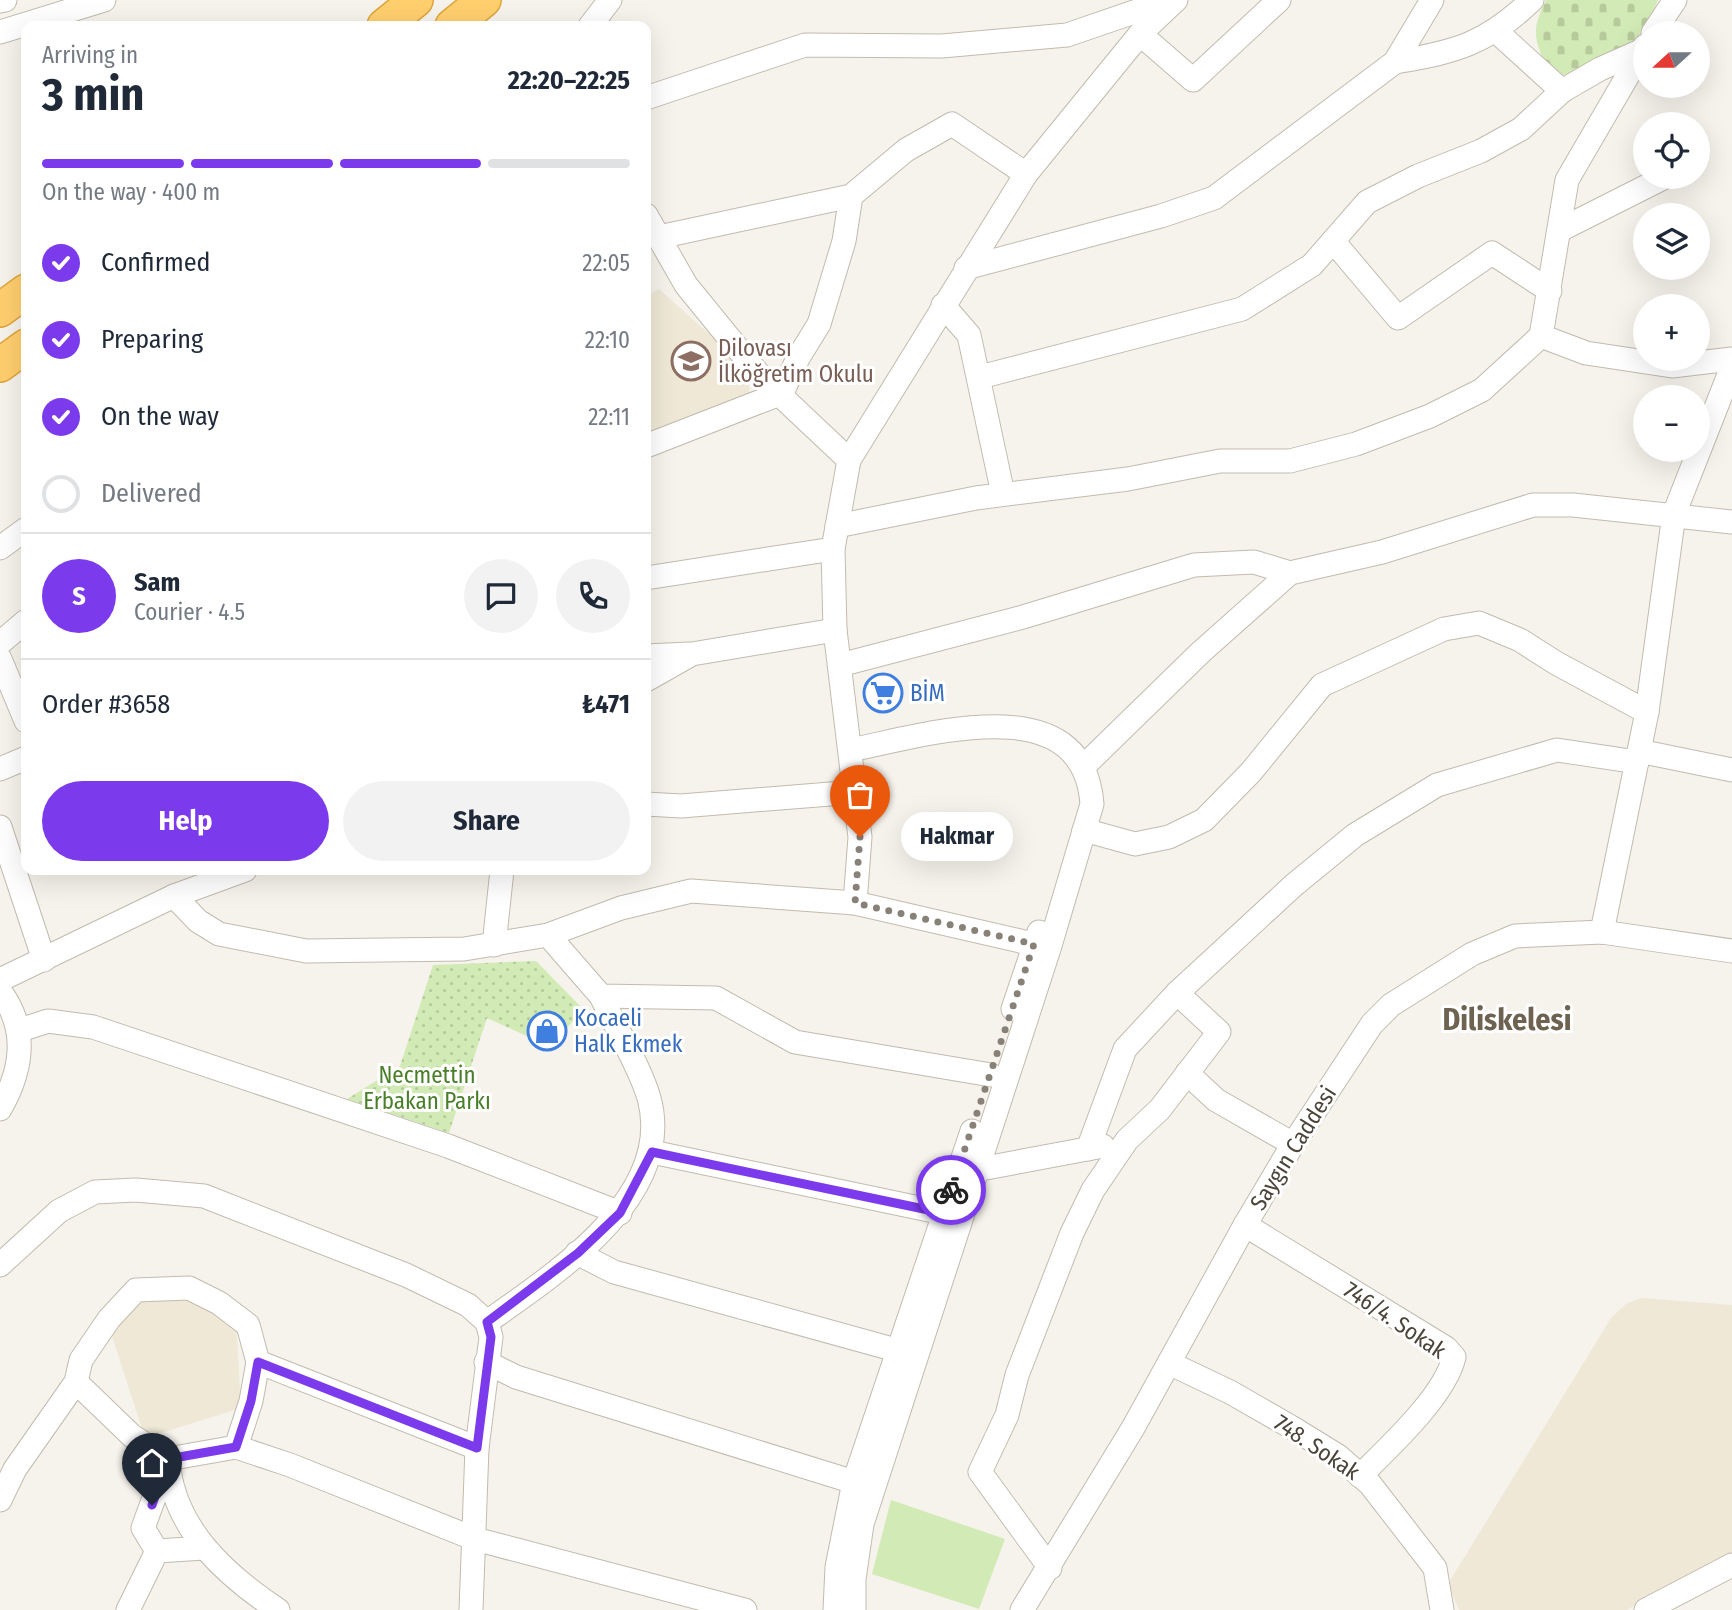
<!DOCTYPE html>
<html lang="en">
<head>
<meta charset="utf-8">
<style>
	body { margin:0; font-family:"Fira Sans Condensed",sans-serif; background:#f2f2f3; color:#1f2937; height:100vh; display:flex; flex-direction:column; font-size:26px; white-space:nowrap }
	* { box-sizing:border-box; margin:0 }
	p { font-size:23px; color:#747a83 }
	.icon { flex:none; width:38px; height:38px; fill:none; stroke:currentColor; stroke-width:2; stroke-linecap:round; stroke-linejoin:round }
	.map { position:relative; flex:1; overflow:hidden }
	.panel { position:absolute; left:21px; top:21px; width:630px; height:854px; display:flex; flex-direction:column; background:#fff; border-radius:14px; box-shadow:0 7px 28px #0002 }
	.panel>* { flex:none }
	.needle { width:46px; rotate:249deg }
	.tools { position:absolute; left:1633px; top:21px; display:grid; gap:14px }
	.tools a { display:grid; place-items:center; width:77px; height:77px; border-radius:50%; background:#fff; box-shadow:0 7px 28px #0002; font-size:35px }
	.pin { position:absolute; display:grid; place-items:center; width:60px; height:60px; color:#fff; margin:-72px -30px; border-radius:50% 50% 50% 0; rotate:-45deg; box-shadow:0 0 7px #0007 }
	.pin .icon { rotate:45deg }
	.courier { position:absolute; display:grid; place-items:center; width:70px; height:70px; margin:-35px; border:5px solid #7c3aed; border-radius:50%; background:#fff; color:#222; box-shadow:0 2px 9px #0007 }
	.bubble { position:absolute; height:49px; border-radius:24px; background:#fff; box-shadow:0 7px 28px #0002; font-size:23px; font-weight:700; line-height:49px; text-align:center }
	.overview em { font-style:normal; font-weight:700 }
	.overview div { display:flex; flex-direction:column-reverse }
	.overview { display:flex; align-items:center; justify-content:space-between; height:119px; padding:0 21px }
	h1 { font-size:46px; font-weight:700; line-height:52px }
	.bar { display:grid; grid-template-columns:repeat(4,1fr); gap:10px 7px; align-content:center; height:84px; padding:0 21px }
	.bar i { height:9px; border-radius:5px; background:#e0e1e3 }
	.bar .selected { background:#7c3aed }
	.bar p { grid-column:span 4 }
	.line { display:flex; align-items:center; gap:18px; padding:0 21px; border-top:2px solid #e0e1e3 }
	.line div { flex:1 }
	.round { display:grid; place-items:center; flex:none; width:74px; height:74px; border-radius:37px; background:#f2f2f3 }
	ol { padding:0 21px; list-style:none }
	li { display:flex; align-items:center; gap:21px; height:77px }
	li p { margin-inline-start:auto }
	li .icon { padding:7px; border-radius:50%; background:#7c3aed; color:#fff; stroke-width:4 }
	li:last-child { color:#747a83 }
	li i { width:38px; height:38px; border:4px solid #e0e1e3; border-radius:50% }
	.action { display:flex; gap:14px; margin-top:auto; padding:14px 21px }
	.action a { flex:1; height:80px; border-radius:42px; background:#7c3aed; color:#fff; font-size:28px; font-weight:700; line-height:80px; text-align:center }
	.action a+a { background:#f2f2f3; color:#1f2937 }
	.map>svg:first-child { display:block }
	.education { fill:#efe8d6 }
	.green { fill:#d2eab5 }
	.cemetery { fill:url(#cemetery-stones) }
	.park { fill:url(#park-dots) }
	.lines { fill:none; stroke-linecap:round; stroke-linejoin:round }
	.minor-casing { stroke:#c2bbae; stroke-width:25 }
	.highway-casing { stroke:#e0a43c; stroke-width:36 }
	.minor { stroke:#fff; stroke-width:23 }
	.highway { stroke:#ffcf6e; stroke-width:33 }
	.done { stroke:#878178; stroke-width:7; stroke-dasharray:0 12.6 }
	.route { stroke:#7c3aed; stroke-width:9 }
	.labels { text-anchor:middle; stroke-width:6; stroke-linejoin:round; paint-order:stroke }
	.education-label { font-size:23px; fill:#785e54; stroke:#fff; text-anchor:start }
	.shop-label { font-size:23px; fill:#366cbe; stroke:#fff; text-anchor:start }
	.park-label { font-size:23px; fill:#4a7f2a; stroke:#fff }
	.street-label { font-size:23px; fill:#4b4439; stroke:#fff }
	.district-label { font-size:30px; font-weight:bold; fill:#6e6250; stroke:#fff }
</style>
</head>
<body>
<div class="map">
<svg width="1732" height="1610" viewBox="0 0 1732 1610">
	<defs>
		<pattern id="cemetery-stones" width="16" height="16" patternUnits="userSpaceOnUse" patternTransform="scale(1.75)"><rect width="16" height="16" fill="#d2eab5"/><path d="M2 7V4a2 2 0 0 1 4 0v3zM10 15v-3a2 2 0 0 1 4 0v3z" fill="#b6ca9c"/></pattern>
		<pattern id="park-dots" width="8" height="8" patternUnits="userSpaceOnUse" patternTransform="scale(1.75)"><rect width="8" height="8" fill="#d2eab5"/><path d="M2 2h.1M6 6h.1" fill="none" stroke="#b6ca9c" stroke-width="1.8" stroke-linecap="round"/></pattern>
	</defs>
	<rect width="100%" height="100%" fill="#f6f3ec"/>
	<g class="education">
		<polygon points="659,289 726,349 747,373 750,396 646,435 646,296"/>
		<polygon points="178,1292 236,1320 241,1408 145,1438 109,1327 142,1295"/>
		<polygon points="1641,1298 1732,1305 1732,1555 1626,1610 1459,1610 1448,1584 1611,1318 1626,1304"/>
	</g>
	<polygon class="green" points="891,1500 1005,1539 979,1609 872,1574"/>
	<path class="cemetery" d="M1546,0H1658L1648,23L1630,47L1588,68L1565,75L1547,68C1534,39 1531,30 1546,0Z"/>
	<polygon class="park" points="536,961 583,1009 551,1047 487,1018 449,1133 347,1099 400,1066 433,965"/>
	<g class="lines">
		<defs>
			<g id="minor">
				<polyline points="0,1 5,0"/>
				<polyline points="590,26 610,0"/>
				<polyline points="0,32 104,0"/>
				<polyline points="1497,32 1562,91"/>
				<polyline points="1653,33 1675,0"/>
				<polyline points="1140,34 1193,80 1279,0"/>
				<polyline points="1645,46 1567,180 1541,336 1586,353 1672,366 1732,359"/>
				<path d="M1395,62C1456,52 1486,44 1532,0"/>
				<polyline points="646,98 805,45 942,46 1067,35 1169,0"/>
				<polyline points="646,215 686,285 761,377 849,460"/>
				<polyline points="1560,230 1665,177"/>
				<polyline points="659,237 851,196 906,150 952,124 1026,174"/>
				<polyline points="1333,241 1398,318 1492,253 1550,291"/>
				<polyline points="966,268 1161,216 1214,198 1395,62 1432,0"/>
				<polyline points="943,305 969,335 1003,494"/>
				<polyline points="980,377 1242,309 1312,265 1367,202 1418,176 1481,151 1521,129 1562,91 1600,69 1643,50"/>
				<polyline points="646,446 782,393 798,358 819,324 844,241 851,196"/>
				<polyline points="837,526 976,498 1128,479 1220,461 1290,461 1356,444 1430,416 1482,390 1541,336"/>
				<polyline points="0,548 26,529"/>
				<polyline points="646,578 833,549"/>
				<polyline points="0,643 26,621"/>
				<polyline points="646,656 689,654"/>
				<polyline points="0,659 26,721"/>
				<polyline points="840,665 1023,617 1194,565 1254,562 1290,573"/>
				<polyline points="646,680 692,654 835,630"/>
				<path d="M850,750C924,736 1083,684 1092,804L1049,949L862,1524L854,1579V1610"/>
				<polyline points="1639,751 1732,770"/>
				<polyline points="1083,767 1201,652 1290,573 1382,552 1533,505 1573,505 1732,522"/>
				<polyline points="0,769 26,758"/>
				<polyline points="646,804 681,806 855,792"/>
				<polyline points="0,827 44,960"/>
				<polyline points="1084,830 1135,844 1169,837 1204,820 1251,772 1322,685 1444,629 1479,623 1520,640 1556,663 1647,712"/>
				<polyline points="174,896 245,870"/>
				<polyline points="855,903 860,837 835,630 833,549 849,460 1026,174 1140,34 1176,0"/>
				<polyline points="1602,932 1647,712 1674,514 1732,367"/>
				<polyline points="548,935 601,996 716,998 795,1042 991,1075"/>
				<polyline points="494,945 502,870"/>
				<polyline points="0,980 174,896 198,921 219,934 306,951 464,949 548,935 621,908 691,891 855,903 1033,944"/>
				<path d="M0,991C28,1029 23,1069 0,1109"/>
				<polyline points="1013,1009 1039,932"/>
				<polyline points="20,1030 48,1021 93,1027 448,1146 620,1213"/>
				<polyline points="1187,1073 1216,1100 1293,1144"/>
				<polyline points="1088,1149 1125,1049 1177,993 1294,885 1355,835 1437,785 1557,750 1637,762"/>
				<polyline points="652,1152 943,1213"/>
				<polyline points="975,1170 1103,1146"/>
				<path d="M1245,1225L1446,1348L1454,1357C1445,1396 1389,1447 1360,1476"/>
				<polyline points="577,1253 614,1272 896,1350"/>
				<polyline points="0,1265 59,1211 95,1192 136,1190 204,1196 406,1275 468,1305 487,1322 491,1337 477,1448 471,1610"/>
				<path d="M487,1322C555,1274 676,1196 649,1098C640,1067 615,1026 601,996"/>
				<polyline points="258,1362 477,1448"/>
				<polyline points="486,1362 516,1377 854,1482"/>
				<polyline points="1169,1363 1230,1392 1291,1427 1338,1456 1370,1484 1435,1568 1442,1610"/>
				<polyline points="236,1447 290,1465 475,1539 745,1610"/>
				<path d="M168,1459C172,1527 224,1574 278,1610"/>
				<polyline points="0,1500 15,1469 76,1382 81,1360 109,1319 136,1290 189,1288 219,1303 248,1325 258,1362 251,1401 236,1447 168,1459 132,1436 76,1382"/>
				<polyline points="157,1551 143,1528 166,1465"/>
				<polyline points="1050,1568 980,1472 1007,1415 1017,1375 1072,1233 1093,1190 1127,1140 1160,1109 1219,1032 1177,993"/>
				<polyline points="128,1610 157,1551 204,1548"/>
				<polyline points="835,1610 837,1567 854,1482 972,1131"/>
				<polyline points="1022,1610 1133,1428 1245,1225 1293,1144 1372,1024 1391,1005 1472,954 1515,936 1602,932 1732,951"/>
				<polyline points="1646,1610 1732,1565"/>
			</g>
			<g id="highway">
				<polyline points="384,26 416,0"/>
				<polyline points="452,26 484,0"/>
				<polyline points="0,310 26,291"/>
				<polyline points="0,365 26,346"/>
			</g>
		</defs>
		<use href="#minor" class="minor-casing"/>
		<use href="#highway" class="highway-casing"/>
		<use href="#minor" class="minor"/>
		<use href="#highway" class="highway"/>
	</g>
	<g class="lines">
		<polyline class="done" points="860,837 855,903 1034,944 951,1190"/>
		<polyline class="route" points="152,1505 168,1459 236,1447 251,1401 258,1362 477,1448 491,1337 487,1322 578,1253 620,1213 652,1152 943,1213 951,1190"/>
	</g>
	<defs>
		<symbol id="school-ring" viewBox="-11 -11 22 22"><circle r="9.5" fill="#fff" stroke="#8d6e63" stroke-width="1.5"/><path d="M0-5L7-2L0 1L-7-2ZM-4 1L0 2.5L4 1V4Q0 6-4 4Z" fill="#8d6e63"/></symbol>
		<symbol id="supermarket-ring" viewBox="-11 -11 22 22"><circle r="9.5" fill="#fff" stroke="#3f7fe0" stroke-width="1.5"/><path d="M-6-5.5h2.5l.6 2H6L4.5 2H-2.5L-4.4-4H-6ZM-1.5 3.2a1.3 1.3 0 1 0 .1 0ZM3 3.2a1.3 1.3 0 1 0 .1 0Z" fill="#3f7fe0"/></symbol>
		<symbol id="shop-ring" viewBox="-11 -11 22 22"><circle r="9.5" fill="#fff" stroke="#3f7fe0" stroke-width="1.5"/><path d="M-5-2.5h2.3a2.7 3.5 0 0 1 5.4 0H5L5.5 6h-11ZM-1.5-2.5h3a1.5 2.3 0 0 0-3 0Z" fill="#3f7fe0"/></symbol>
	</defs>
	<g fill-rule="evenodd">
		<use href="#school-ring" x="669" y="339" width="44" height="44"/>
		<use href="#supermarket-ring" x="861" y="671" width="44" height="44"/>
		<use href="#shop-ring" x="525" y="1009" width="44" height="44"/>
	</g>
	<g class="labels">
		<g class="education-label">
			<text x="718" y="356">Dilovası<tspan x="718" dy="26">İlköğretim Okulu</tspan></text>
		</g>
		<g class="shop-label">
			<text x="910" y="701">BİM</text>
			<text x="574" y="1026">Kocaeli<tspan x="574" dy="26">Halk Ekmek</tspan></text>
		</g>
		<g class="park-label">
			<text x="427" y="1083">Necmettin<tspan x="427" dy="26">Erbakan Parkı</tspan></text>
		</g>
		<g class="street-label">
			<text transform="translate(1293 1148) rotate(-58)" y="8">Saygın Caddesi</text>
			<text transform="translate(1395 1320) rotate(34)" y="8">746/4. Sokak</text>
			<text transform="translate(1317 1447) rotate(34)" y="8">748. Sokak</text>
		</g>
		<g class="district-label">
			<text x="1507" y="1030">Diliskelesi</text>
		</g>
	</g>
</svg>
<div class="tools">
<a><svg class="needle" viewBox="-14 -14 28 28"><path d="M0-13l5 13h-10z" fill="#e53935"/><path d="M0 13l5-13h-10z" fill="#747a83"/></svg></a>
<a><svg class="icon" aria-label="locate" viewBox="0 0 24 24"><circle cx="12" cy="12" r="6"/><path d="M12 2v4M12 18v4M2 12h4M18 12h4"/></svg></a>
<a><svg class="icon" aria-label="layers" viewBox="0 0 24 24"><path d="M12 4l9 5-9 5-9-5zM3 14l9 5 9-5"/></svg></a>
<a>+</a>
<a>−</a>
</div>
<div class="pin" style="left:860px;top:837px;background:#ea580c"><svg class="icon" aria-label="bag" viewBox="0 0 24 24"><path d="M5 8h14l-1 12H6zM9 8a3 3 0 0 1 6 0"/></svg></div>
<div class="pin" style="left:152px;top:1505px;background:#1f2937"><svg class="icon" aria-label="home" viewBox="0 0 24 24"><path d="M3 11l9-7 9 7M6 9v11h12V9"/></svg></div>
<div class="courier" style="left:951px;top:1190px"><svg class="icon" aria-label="bike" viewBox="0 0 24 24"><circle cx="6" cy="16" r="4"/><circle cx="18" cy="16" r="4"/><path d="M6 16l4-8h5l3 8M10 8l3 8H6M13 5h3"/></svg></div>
<div class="bubble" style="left:901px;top:812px;width:112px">Hakmar</div>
<section class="panel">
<div class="overview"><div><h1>3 min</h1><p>Arriving in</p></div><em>22:20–22:25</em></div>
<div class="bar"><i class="selected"></i><i class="selected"></i><i class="selected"></i><i></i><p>On the way · 400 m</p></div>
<ol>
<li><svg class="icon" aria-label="check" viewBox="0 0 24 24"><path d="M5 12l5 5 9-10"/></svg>Confirmed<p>22:05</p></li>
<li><svg class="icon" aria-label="check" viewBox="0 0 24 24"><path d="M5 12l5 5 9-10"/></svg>Preparing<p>22:10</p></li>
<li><svg class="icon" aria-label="check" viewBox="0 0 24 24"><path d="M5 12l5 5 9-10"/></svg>On the way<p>22:11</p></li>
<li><i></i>Delivered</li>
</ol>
<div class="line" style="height:126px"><b class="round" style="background:#7c3aed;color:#fff">S</b><div><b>Sam</b><p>Courier · 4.5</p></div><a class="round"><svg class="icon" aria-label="chat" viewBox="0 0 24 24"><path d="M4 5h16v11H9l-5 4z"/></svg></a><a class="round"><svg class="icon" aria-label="phone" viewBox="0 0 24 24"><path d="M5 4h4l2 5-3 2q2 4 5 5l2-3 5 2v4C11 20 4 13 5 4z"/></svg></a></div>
<div class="line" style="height:91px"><div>Order #3658</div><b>₺471</b></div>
<div class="action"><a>Help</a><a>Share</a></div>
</section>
</div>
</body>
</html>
